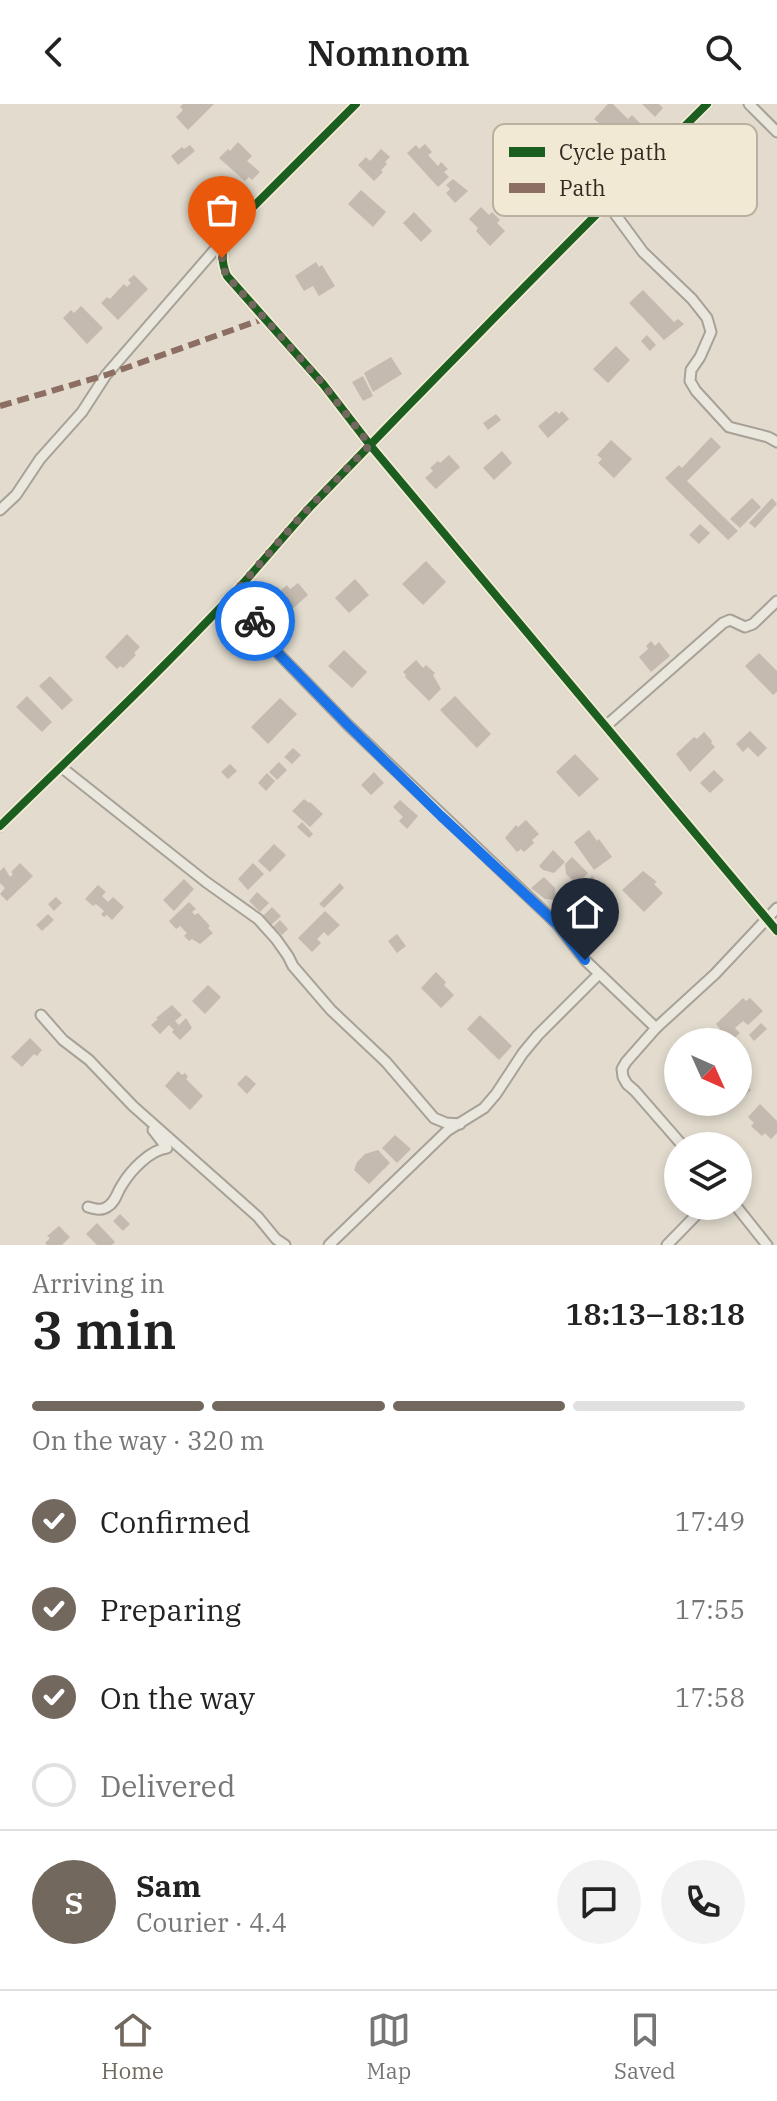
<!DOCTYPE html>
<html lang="en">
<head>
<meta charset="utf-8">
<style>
	body { margin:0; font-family:"IBM Plex Serif",serif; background:#f2f2f2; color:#222; height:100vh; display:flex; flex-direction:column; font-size:30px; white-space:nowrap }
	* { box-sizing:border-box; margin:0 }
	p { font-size:26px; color:#767676 }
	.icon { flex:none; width:44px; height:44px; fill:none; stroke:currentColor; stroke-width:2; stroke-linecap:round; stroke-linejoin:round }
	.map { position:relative; height:1141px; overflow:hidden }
	.side { display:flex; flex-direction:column; background:#fff; flex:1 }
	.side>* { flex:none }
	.needle { width:52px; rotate:135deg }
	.buttons { position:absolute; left:664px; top:924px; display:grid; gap:16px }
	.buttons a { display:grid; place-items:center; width:88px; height:88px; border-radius:50%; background:#fff; box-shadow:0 4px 12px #0003; font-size:40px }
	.pin { position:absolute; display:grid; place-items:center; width:68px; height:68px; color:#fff; margin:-82px -34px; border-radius:50% 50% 50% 0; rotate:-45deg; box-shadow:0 0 8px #0007 }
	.pin .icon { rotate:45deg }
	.courier { position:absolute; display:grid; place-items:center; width:80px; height:80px; margin:-40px; border:6px solid #1a73e8; border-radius:50%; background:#fff; color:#222; box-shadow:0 2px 10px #0007 }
	.headline em { font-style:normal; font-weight:600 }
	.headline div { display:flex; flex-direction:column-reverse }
	.headline { display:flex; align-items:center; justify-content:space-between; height:136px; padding:0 32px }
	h1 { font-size:52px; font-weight:600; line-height:60px }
	.bar { display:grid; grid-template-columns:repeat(4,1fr); gap:12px 8px; align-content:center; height:96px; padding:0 32px }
	.bar i { height:10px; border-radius:6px; background:#e0e0e0 }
	.bar .current { background:#72685d }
	.bar p { grid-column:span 4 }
	.line { display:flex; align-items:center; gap:20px; padding:0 32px; border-top:2px solid #e0e0e0 }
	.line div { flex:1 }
	.round { display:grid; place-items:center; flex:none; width:84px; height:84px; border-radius:42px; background:#f2f2f2 }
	ol { padding:0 32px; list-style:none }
	li { display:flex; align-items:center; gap:24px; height:88px }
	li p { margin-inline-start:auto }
	li .icon { padding:8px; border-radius:50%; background:#72685d; color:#fff; stroke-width:4 }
	li:last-child { color:#767676 }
	li i { width:44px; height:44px; border:4px solid #e0e0e0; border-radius:50% }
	header { display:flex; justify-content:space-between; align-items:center; height:104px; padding:0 32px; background:#fff; font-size:36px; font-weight:600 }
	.dock { display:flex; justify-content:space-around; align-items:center; height:112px; border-top:2px solid #e0e0e0; background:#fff; font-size:22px; color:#767676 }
	.dock a { display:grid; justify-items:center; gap:4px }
	.dock .current { color:#72685d }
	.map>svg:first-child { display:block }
	.building { fill:#c5baaf }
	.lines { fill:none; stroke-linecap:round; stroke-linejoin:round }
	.street-casing { stroke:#a7a197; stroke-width:13 }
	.street { stroke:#eae7df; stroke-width:9 }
	.quiet { stroke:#8d6e63; stroke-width:6; stroke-dasharray:12 6; stroke-linecap:butt }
	.cycleway-casing { stroke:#f2e9d5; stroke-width:13 }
	.cycleway { stroke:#1b5e20; stroke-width:8 }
	.done { stroke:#72685d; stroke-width:8; stroke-dasharray:0 14.4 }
	.route { stroke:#1a73e8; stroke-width:10 }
	.key { fill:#f2e9d5; stroke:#b9b09f; stroke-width:2 }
	.key-label { font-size:22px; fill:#352a20 }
</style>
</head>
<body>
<header><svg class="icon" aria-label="back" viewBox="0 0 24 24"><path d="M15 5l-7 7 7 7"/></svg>Nomnom<svg class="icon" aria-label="search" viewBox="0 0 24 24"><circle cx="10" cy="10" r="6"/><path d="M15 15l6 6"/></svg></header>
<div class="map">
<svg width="777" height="1141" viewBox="0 0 777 1141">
	<rect width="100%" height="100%" fill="#e2dbce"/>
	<g class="building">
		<polygon points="183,0 214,0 188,26 176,13 183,6 180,3"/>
		<polygon points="608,0 613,0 628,15 632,11 640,19 637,23 640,26 627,40 622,35 620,37 594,15"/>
		<polygon points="642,0 659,0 663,4 655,13"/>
		<polygon points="238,38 252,52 247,57 260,68 252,76 249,73 245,77 219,54 228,45 230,47"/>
		<polygon points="425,40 432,48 428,51 438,62 441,58 448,65 444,68 449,73 438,83 407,49 416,41 419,45"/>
		<polygon points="190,41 195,47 178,61 171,52 182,43 184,45"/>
		<polygon points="381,45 390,53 385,58 387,60 381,66 383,68 374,77 358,61 366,53 370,57"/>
		<polygon points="453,75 468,87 455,99 446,89 450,85 446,81"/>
		<polygon points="361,86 386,108 373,123 348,100"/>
		<polygon points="481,103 489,111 492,108 500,116 497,119 505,127 490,142 476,127 478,124 469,115"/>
		<polygon points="414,108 432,127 421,138 403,119"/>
		<polygon points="316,158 319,163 322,161 335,182 319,192 313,182 304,187 295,172"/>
		<polygon points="134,171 148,185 118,216 101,199 107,193 110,195 124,180 127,183 131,179 128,176"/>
		<polygon points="643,186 674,218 678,215 684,220 664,236 629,199"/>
		<polygon points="81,202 103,224 87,240 63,214 71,206 74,209"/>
		<polygon points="647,231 656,241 650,247 641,237"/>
		<polygon points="616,242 630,256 608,279 593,265"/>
		<polygon points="391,253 402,270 373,288 364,269"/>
		<polygon points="363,272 373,292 363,297 352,278"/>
		<polygon points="556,307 559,310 562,307 569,315 548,334 538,322"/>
		<polygon points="496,310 501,316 488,326 483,319"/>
		<polygon points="711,333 721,343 687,377 738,427 728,436 665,374 679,361 682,364"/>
		<polygon points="611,336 632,355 614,374 598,359 602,355 597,351"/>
		<polygon points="502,347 512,359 494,376 483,364"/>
		<polygon points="449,351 460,363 436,385 425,374 433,367 430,364 438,357 440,359"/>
		<polygon points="752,394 761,403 740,424 730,415"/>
		<polygon points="772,394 777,400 755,424 749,419"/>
		<polygon points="700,420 710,429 699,440 689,431"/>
		<polygon points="426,457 446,478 423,501 402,480"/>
		<polygon points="355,475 369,491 349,509 335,494"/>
		<polygon points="298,479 308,491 289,508 280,498 287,492 281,486 287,481 290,485"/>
		<polygon points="127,530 140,543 134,549 136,551 123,564 120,562 117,565 105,553"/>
		<polygon points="651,537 655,542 659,538 670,552 651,568 639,553 648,545 646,542"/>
		<polygon points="344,546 367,568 352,584 328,562"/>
		<polygon points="759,549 777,567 777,588 773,591 745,562"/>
		<polygon points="416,556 423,564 426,561 435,569 433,571 441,585 429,597 405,573 406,571 403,568"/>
		<polygon points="50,572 73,596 62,606 39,582"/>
		<polygon points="27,592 52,618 42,628 16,603"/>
		<polygon points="455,592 491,630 477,644 440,606"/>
		<polygon points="280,594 297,610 268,640 251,623"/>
		<polygon points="750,627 767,644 758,653 748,643 743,648 736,640"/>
		<polygon points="704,628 712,637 711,639 715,643 690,668 676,650 694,633 697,635"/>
		<polygon points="293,644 301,651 292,660 284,653"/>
		<polygon points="575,650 599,675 579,693 556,668"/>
		<polygon points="279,658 287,666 277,676 269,668"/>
		<polygon points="230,660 237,667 228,675 221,668"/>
		<polygon points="714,666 724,676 710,689 700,679"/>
		<polygon points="374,668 384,679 371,691 361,681"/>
		<polygon points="267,669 275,677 266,687 258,679"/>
		<polygon points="304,695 309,699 310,698 323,710 310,723 292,707"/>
		<polygon points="400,696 418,712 407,725 399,717 403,713 393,703"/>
		<polygon points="526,716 539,730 532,736 534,739 524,748 521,745 517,748 505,734 516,721 518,723"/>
		<polygon points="302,718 313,730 309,734 297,723"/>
		<polygon points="589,726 597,737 599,735 612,753 594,766 574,738"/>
		<polygon points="274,740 286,751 270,768 258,757"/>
		<polygon points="553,746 565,758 554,769 543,766 539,762"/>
		<polygon points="572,753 588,769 577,780 566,770 565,760"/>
		<polygon points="20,759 33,772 7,797 0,790 5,784 0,779 0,767 4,763 10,773 13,770 11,768"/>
		<polygon points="253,759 264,770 248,786 238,775"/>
		<polygon points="643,767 657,778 654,780 663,789 644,808 622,786"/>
		<polygon points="592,772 609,788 598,799 581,783"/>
		<polygon points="544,773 555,784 556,796 545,795 531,784"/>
		<polygon points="184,775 194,785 174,807 163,796"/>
		<polygon points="340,779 344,784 324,804 319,800"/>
		<polygon points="98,781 106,788 102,792 108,798 113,793 124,803 112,816 107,811 104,813 101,810 104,807 96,800 93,802 85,795"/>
		<polygon points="257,788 269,799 260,808 249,797"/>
		<polygon points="56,793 62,799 54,807 48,800"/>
		<polygon points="189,798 196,805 192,808 195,811 198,809 210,822 208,824 213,829 200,840 192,835 189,837 184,832 187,829 180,822 176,825 169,817"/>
		<polygon points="272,803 281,812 269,823 261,814"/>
		<polygon points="607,803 616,813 603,825 594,816"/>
		<polygon points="568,805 580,806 591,816 579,828 566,813"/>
		<polygon points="325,807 340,821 328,832 324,828 317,835 321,839 312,848 298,834"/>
		<polygon points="48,810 54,816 42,827 36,821"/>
		<polygon points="280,816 288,825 282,831 273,823"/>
		<polygon points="397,830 406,842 397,849 388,837"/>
		<polygon points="436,868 446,878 444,881 454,891 441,904 421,884"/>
		<polygon points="208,881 221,893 205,910 192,897"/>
		<polygon points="743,894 746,897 750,894 763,907 748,921 743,917 735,924 740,929 730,938 721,938 714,931 720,925 716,920"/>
		<polygon points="172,901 182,911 175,917 179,921 186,914 192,924 180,936 172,928 174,926 169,921 160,930 151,921 158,915 156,914"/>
		<polygon points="480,911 512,942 499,956 467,925"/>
		<polygon points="761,919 767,925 754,937 749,931"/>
		<polygon points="30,934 42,946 37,952 34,950 22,963 11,953"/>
		<polygon points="178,967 182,971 185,969 188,973 186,975 203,992 190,1006 165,982"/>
		<polygon points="246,971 256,980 247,990 237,980"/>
		<polygon points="738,977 742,982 745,979 751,986 738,998"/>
		<polygon points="760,1000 777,1017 777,1029 771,1035 765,1029 762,1032 751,1022 754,1019 748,1013"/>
		<polygon points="395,1031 411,1045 397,1059 382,1044"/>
		<polygon points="378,1046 390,1059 369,1080 354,1066 357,1058 365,1050"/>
		<polygon points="120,1110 130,1120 123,1127 113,1117"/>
		<polygon points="97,1119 115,1138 112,1141 97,1141 86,1130"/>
		<polygon points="59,1122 70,1133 62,1141 47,1141 45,1139 50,1134 47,1132"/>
	</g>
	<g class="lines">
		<defs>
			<g id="street">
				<path d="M356,0L244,112C227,131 216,146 227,172L323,280L370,341L777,827"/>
				<polyline points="749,0 777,28"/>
				<polyline points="607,99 643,148 692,195 707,214 711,228 700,253 691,266 690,277 696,287 729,323 768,333 777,338"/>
				<polyline points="0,406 16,391 40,355 82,308 106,271 224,135"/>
				<polyline points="237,486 269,540 348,621 557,820 585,856 656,924"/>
				<polyline points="607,621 723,519 730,516 745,523 753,520 777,497"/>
				<polyline points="61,663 206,778 258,815 276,835 288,852 293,862 331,906 386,958 434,1014 446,1019 460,1020"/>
				<path d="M0,722C80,644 160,568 236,487C262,459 286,429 312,401C442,266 574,132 707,0"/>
				<polyline points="41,911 63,936 89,956 133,1002 258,1113 276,1135 285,1141"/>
				<polyline points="683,1042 635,987 627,980 623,973 622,965 626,958 656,924 715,870 777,804"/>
				<polyline points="736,1102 767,1141"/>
				<path d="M88,1103C95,1105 101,1107 107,1103C116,1098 117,1088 122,1081C131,1066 150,1046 167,1044L153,1026"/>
				<polyline points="329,1141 447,1027 484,1004 496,990 523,949 538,931 599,870"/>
				<polyline points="667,1141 705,1102"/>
			</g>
		</defs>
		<use href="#street" class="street-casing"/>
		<use href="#street" class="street"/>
		<polyline class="quiet" points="0,302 106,271 263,215"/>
		<defs>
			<g id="cycleway">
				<path d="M356,0L244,112C227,131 216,146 227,172L323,280L370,341L777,827"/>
				<path d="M0,722C80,644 160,568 236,487C262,459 286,429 312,401C442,266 574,132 707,0"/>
			</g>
		</defs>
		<use href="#cycleway" class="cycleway-casing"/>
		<use href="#cycleway" class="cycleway"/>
	</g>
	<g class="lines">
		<polyline class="done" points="222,154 222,162 227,172 323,280 370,341 303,410 237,486 255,517"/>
		<polyline class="route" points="255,517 269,540 348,621 441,712 557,820 585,856"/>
	</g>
	<rect x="493" y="20" width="264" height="92" rx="12" class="key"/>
	<rect x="509" y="43" width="36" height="10" fill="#1b5e20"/>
	<rect x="509" y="79" width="36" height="10" fill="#8d6e63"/>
	<g class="key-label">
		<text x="559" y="56">Cycle path</text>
		<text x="559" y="92">Path</text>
	</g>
</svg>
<div class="buttons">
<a><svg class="needle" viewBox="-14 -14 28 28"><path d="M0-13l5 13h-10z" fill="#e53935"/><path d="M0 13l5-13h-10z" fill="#767676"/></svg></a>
<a><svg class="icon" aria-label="layers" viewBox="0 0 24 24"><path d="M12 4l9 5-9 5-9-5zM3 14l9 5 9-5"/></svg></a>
</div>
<div class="pin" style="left:222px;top:154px;background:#ea580c"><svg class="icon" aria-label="bag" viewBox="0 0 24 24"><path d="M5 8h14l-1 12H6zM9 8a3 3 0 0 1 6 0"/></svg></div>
<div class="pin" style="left:585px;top:856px;background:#1f2937"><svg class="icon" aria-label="home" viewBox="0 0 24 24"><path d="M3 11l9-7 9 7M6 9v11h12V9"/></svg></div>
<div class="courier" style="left:255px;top:517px"><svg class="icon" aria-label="bike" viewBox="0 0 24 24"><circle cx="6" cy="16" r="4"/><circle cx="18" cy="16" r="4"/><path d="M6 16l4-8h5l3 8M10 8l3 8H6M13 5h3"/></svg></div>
</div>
<section class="side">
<div class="headline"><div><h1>3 min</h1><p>Arriving in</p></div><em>18:13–18:18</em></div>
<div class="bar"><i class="current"></i><i class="current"></i><i class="current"></i><i></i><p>On the way · 320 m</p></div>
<ol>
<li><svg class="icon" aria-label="check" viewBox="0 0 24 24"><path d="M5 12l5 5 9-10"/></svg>Confirmed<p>17:49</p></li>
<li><svg class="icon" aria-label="check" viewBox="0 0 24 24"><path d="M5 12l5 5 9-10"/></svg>Preparing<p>17:55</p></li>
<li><svg class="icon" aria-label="check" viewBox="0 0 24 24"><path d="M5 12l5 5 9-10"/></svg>On the way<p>17:58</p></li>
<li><i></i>Delivered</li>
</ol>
<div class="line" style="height:144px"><b class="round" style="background:#72685d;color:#fff">S</b><div><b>Sam</b><p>Courier · 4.4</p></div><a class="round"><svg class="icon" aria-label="chat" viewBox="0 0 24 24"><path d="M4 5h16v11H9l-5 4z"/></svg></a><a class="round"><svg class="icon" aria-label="phone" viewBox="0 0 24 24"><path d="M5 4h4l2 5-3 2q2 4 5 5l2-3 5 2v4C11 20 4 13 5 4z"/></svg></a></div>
</section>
<nav class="dock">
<a class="current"><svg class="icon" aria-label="home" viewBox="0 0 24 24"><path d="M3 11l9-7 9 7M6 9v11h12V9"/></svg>Home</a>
<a><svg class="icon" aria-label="map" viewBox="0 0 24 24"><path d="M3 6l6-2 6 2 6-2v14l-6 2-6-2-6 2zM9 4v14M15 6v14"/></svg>Map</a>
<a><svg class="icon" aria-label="saved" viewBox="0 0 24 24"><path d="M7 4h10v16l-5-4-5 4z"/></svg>Saved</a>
</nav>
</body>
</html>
